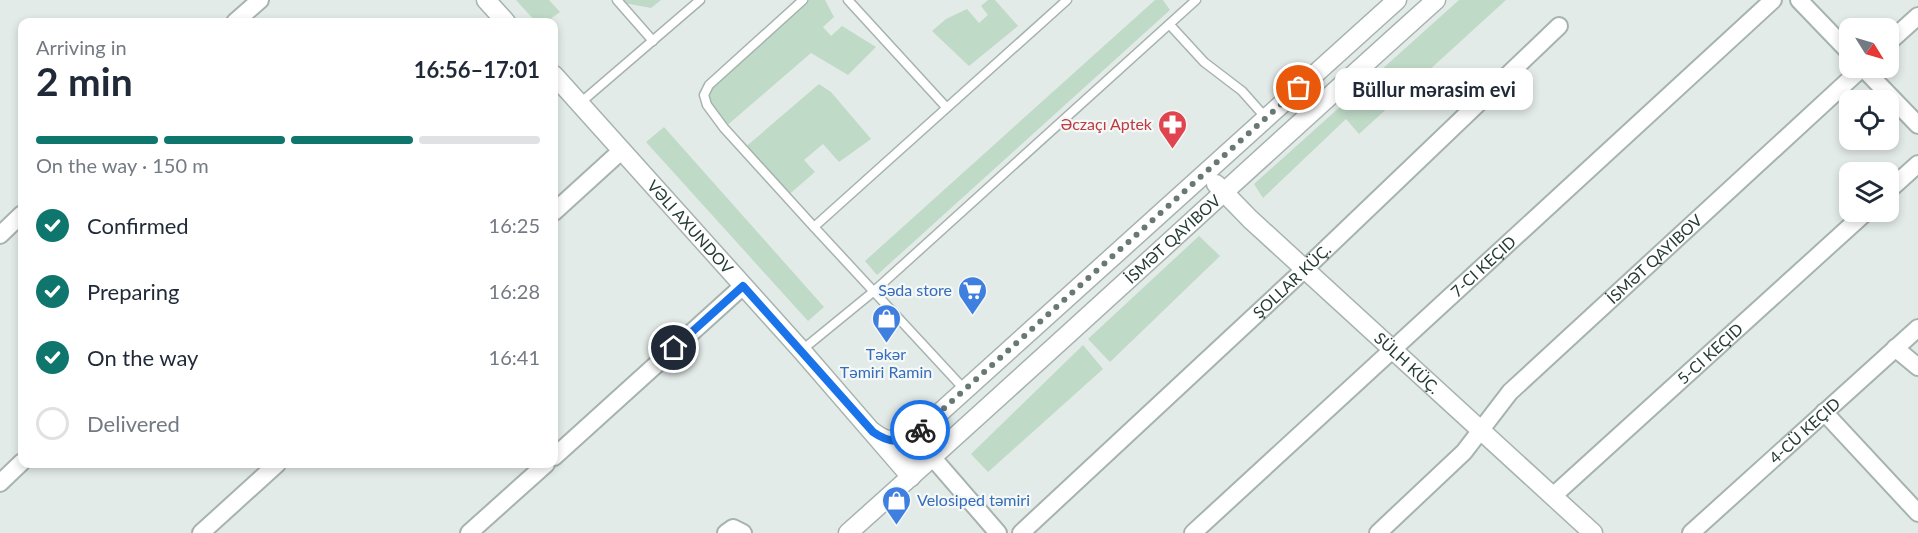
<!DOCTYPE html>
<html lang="en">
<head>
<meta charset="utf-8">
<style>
	body { margin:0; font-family:Lato,sans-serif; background:#f6f6f7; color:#1f2937; height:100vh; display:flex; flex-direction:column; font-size:22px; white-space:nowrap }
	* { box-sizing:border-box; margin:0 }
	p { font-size:20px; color:#747a83 }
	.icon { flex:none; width:33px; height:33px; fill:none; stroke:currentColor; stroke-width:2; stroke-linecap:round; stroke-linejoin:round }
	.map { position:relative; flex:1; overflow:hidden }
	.panel { position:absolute; left:18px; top:18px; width:540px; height:450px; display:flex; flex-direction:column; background:#fff; border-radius:12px; box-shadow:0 3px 9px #0003 }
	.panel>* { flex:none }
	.needle { width:39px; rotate:127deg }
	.fabs { position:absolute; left:1839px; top:18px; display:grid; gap:12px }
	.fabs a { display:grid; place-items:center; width:60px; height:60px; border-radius:12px; background:#fff; box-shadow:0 3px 9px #0003; font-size:30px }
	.pin { position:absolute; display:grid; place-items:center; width:51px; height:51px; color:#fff; margin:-26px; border:3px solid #fff; border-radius:50%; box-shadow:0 2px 6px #0007 }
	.courier { position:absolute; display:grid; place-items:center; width:60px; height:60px; margin:-30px; border:4px solid #1a73e8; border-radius:50%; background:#fff; color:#222; box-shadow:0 2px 8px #0007 }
	.bubble { position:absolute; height:42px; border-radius:12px; background:#fff; box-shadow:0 3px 9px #0003; font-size:20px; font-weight:700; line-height:42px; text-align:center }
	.headline em { font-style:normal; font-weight:700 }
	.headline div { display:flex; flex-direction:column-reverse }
	.headline { display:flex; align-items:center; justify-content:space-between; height:102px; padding:0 18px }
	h1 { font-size:39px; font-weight:700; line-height:45px }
	.bar { display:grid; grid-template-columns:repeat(4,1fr); gap:9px 6px; align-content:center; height:72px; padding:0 18px }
	.bar i { height:8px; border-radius:4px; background:#e0e1e3 }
	.bar .selected { background:#0f766e }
	.bar p { grid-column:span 4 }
	ol { padding:0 18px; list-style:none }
	li { display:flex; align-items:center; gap:18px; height:66px }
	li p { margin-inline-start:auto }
	li .icon { padding:6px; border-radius:50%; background:#0f766e; color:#fff; stroke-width:4 }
	li:last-child { color:#747a83 }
	li i { width:33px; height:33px; border:3px solid #e0e1e3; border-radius:50% }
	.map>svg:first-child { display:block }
	.green { fill:#bfdac7 }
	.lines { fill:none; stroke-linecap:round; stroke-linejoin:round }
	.service-casing { stroke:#a6b3af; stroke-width:11 }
	.minor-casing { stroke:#a6b3af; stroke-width:20 }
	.tertiary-casing { stroke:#a6b3af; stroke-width:21 }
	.service { stroke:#fff; stroke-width:8 }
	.minor { stroke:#fff; stroke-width:16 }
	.tertiary { stroke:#fff; stroke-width:18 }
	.done { stroke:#687974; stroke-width:6; stroke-dasharray:0 10.8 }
	.route { stroke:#1a73e8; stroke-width:8 }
	.labels { text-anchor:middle; stroke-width:4.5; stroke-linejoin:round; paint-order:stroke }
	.health-label { font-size:16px; fill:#be3a42; stroke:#f4f8f6; text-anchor:end }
	.street-label { font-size:16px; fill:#253b35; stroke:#f4f8f6 }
	.shop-label { font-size:16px; fill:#366cbe; stroke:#f4f8f6; text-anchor:end }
</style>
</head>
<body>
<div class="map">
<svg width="1918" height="533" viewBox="0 0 1918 533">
	<rect width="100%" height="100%" fill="#e3ebe8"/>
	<g class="green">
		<polygon points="516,0 549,0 560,12 546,22 536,22"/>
		<polygon points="617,0 661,0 651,8 619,2"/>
		<polygon points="803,0 825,0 834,17 823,27 831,36 842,26 876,47 848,75 811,53 724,128 707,105 709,85"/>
		<polygon points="988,0 995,0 1018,26 969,66 932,31 946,19 967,9 979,23 988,15 981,6"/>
		<polygon points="1155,0 1163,0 1170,10 877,275 865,261"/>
		<polygon points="1459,0 1506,0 1359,134 1346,119 1263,198 1254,184"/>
		<polygon points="819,84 831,92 871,139 839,162 823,144 804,160 815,172 786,197 742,150"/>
		<polygon points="664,127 824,307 808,321 646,142"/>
		<polygon points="1199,236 1220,256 1110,362 1088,339"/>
		<polygon points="1083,345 1103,369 988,472 971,454"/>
	</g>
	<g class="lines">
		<defs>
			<g id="service">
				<polyline points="617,0 653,41"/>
				<polyline points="803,0 709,85 704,95 707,105 724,128 814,227"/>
				<polyline points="848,0 946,107"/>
				<polyline points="1170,25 1204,62 1242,91 1266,118"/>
				<polyline points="579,104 700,0"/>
				<polyline points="802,350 873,292 1196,0"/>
				<polyline points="965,390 814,227 1067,0"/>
			</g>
			<g id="minor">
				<polyline points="1799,0 1850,53"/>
				<polyline points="235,22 260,0"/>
				<polyline points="1888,43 1918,16"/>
				<polyline points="1863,68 1918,125"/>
				<polyline points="1888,191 1918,164"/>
				<polyline points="554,212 621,151"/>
				<polyline points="0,235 22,214"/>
				<polyline points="1895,348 1918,367"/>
				<polyline points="1824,412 1918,513"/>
				<polyline points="554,457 743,286"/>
				<polyline points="933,458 998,533"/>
				<polyline points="0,483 22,462"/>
				<path id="s1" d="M1553,496L1866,212"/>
				<polyline points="201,533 277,464"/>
				<polyline points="469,533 546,464"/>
				<polyline points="726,533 733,528 743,533"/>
				<path id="s2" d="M1021,533L1306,268L1559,26"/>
				<path id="s3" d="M1193,533L1773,0"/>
				<path id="s4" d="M1378,533L1464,452L1510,392L1862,68"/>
				<path id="s5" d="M1691,533L1918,328"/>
			</g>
			<g id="tertiary">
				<polyline points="486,0 506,22"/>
				<path id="s6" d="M554,75L802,351L911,477"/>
				<path id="s7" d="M1216,184L1250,219L1593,533"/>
				<path d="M873,432C886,442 899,445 914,436L1397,0"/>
				<polyline points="911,477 914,436"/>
				<path id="s8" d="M848,533C1045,357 1239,177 1436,0"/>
			</g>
		</defs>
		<use href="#service" class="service-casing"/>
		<use href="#minor" class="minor-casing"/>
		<use href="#tertiary" class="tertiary-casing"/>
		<use href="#service" class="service"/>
		<use href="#minor" class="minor"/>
		<use href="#tertiary" class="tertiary"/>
	</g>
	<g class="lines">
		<polyline class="done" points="920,430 1299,88"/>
		<path class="route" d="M674,348L743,286L873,432C890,444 904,444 920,430"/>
	</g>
	<defs>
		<symbol id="pharmacy-pin" viewBox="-11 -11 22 30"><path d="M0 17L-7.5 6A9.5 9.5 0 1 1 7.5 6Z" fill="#e0444e" stroke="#f4f8f6"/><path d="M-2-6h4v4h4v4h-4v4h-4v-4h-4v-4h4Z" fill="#fff"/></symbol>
		<symbol id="supermarket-pin" viewBox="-11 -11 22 30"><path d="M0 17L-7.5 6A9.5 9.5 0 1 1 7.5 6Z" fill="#3f7fe0" stroke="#f4f8f6"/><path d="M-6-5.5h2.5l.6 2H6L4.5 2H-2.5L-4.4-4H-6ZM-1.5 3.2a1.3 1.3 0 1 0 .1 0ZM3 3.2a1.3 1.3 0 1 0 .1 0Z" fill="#fff"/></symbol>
		<symbol id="shop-pin" viewBox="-11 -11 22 30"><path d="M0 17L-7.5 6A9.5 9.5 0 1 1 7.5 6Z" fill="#3f7fe0" stroke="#f4f8f6"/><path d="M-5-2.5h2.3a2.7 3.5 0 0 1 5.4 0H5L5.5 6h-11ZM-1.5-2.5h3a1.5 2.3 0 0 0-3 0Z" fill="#fff"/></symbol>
	</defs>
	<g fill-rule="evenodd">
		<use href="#pharmacy-pin" x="1156" y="108" width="33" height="45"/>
		<use href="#supermarket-pin" x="956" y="274" width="33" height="45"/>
		<use href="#shop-pin" x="870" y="302" width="33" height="45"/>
		<use href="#shop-pin" x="880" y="484" width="33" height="45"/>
	</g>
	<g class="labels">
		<g class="health-label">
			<text x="1152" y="130">Əczaçı Aptek</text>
		</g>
		<g class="street-label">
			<text dy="6" stroke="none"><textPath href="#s6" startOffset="204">VƏLI AXUNDOV</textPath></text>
			<text dy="6" stroke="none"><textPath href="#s8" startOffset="438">İSMƏT QAYIBOV</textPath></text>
			<text dy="6" stroke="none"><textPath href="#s4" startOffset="390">İSMƏT QAYIBOV</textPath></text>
			<text dy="6" stroke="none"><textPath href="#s3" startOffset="394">7-CI KEÇID</textPath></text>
			<text dy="6" stroke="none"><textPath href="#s2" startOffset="370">ŞOLLAR KÜÇ.</textPath></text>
			<text dy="6" stroke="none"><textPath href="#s1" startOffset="212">5-CI KEÇID</textPath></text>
			<text dy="6" stroke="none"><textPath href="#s7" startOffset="262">SÜLH KÜÇ.</textPath></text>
			<text dy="6" stroke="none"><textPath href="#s5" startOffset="153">4-CÜ KEÇID</textPath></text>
		</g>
		<g class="shop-label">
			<text x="952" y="296">Səda store</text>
			<text x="886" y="360" text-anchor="middle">Tәkәr<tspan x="886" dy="18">Tәmiri Ramin</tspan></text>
			<text x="917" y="506" text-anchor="start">Velosiped təmiri</text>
		</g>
	</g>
</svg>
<div class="fabs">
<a><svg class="needle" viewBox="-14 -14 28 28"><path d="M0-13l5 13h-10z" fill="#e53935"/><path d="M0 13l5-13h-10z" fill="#747a83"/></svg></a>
<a><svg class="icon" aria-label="locate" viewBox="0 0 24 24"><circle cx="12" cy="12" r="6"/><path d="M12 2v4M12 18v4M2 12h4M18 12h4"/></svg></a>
<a><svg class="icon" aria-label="layers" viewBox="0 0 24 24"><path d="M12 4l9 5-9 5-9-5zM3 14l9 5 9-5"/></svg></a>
</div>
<div class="pin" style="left:1299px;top:88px;background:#ea580c"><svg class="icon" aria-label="bag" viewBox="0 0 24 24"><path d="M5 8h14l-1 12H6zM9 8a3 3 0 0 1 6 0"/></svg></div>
<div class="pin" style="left:674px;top:348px;background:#1f2937"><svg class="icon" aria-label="home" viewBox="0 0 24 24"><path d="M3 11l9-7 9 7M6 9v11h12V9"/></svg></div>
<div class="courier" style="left:920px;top:430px"><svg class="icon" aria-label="bike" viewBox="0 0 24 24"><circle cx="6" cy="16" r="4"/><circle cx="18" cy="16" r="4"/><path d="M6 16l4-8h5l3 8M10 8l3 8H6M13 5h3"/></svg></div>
<div class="bubble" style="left:1335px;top:68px;width:198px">Büllur mərasim evi</div>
<section class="panel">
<div class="headline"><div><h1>2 min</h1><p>Arriving in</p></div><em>16:56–17:01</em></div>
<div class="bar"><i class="selected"></i><i class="selected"></i><i class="selected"></i><i></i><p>On the way · 150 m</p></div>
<ol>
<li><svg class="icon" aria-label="check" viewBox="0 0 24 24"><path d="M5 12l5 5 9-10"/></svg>Confirmed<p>16:25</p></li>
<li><svg class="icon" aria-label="check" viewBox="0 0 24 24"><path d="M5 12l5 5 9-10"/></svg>Preparing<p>16:28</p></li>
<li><svg class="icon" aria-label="check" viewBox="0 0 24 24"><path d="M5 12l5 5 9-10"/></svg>On the way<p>16:41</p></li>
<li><i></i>Delivered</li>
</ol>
</section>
</div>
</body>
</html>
